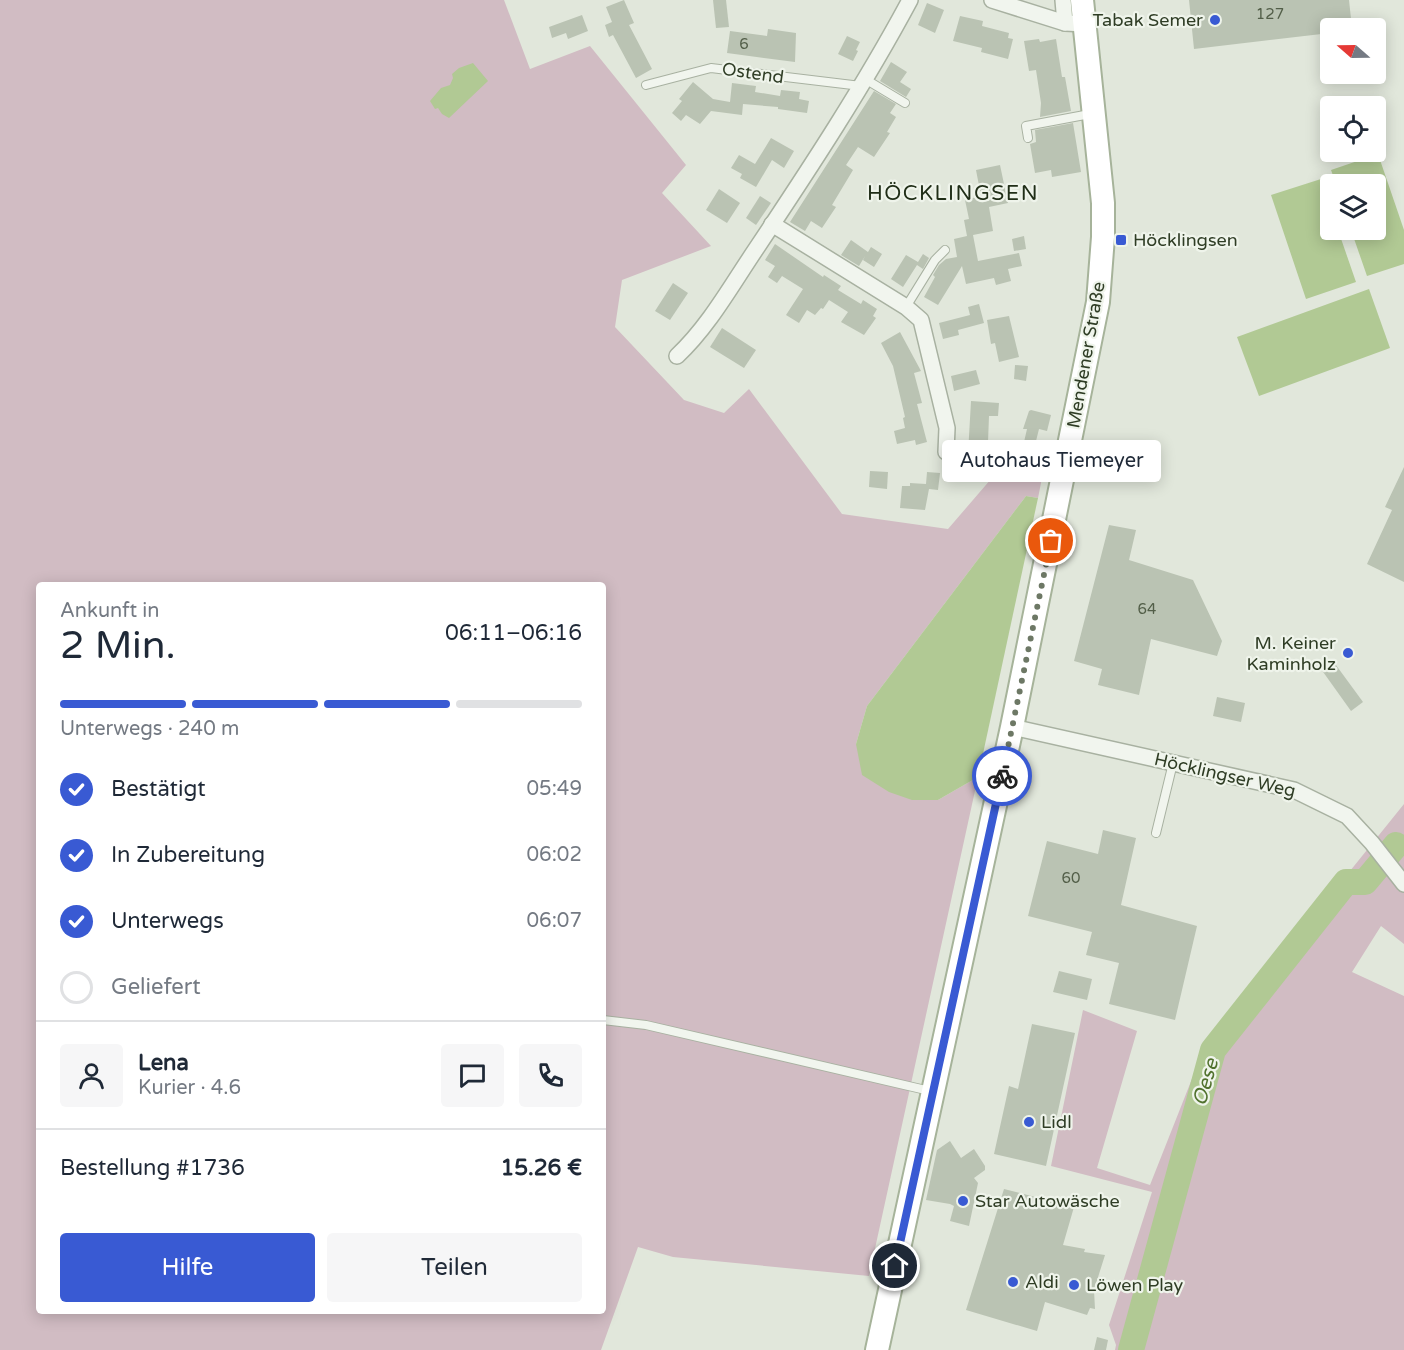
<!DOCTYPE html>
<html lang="de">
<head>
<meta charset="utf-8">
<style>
	body { margin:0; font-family:"Varela Round",sans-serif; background:#f6f6f7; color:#1f2937; height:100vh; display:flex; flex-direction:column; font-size:22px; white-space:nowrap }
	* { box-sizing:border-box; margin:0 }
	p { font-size:20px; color:#747a83 }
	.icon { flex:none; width:33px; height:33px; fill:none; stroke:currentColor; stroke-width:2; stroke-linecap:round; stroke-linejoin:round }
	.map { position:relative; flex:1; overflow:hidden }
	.drawer { position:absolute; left:36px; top:582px; width:570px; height:732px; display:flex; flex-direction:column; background:#fff; border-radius:6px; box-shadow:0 3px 15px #0003 }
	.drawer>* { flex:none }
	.needle { width:39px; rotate:290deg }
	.tools { position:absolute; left:1320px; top:18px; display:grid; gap:12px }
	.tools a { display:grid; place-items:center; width:66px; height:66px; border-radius:6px; background:#fff; box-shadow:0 3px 15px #0003; font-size:30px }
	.pin { position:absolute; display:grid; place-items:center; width:51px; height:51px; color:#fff; margin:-26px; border:3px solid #fff; border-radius:50%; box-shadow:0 2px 6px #0007 }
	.courier { position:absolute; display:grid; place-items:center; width:60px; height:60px; margin:-30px; border:4px solid #395ad3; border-radius:50%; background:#fff; color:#222; box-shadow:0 2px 8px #0007 }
	.bubble { position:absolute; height:42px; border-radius:6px; background:#fff; box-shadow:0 3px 15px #0003; font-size:20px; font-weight:600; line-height:42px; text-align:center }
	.overview em { font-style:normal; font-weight:600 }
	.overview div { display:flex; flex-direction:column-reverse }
	.overview { display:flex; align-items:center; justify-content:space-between; height:102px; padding:0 24px }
	h1 { font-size:39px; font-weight:600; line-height:45px }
	.bar { display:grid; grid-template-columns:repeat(4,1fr); gap:9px 6px; align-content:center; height:72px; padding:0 24px }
	.bar i { height:8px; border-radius:4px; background:#e0e1e3 }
	.bar .active { background:#395ad3 }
	.bar p { grid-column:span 4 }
	.line { display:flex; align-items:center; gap:15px; padding:0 24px; border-top:2px solid #e0e1e3 }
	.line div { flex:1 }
	.round { display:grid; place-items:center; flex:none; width:63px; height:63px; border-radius:6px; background:#f6f6f7 }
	ol { padding:0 24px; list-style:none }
	li { display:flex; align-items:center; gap:18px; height:66px }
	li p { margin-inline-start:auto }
	li .icon { padding:6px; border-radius:50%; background:#395ad3; color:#fff; stroke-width:4 }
	li:last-child { color:#747a83 }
	li i { width:33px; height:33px; border:3px solid #e0e1e3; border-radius:50% }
	.primary-button { display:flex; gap:12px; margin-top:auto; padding:12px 24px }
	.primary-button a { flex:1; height:69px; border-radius:6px; background:#395ad3; color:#fff; font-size:24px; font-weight:600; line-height:69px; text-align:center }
	.primary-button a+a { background:#f6f6f7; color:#1f2937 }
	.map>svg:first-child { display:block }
	.green { fill:#d1bcc3; fill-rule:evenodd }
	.water { fill:#b1c994 }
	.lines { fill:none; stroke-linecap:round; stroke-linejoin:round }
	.river { stroke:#b1c994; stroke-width:26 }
	.building { fill:#bac3b3 }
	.service-casing { stroke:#a8b1a1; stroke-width:10 }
	.minor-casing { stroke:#a8b1a1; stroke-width:18 }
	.primary-casing { stroke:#a6b39a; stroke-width:26 }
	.service { stroke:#f1f5ee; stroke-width:8 }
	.minor { stroke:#f1f5ee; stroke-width:15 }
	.primary { stroke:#fff; stroke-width:22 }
	.done { stroke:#6d7865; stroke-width:6; stroke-dasharray:0 10.8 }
	.route { stroke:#395ad3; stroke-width:8 }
	.poi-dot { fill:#395ad3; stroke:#eff4eb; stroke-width:2 }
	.labels { text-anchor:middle; stroke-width:4.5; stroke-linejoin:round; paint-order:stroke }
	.number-label { font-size:15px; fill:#525e48 }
	.poi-label { font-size:18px; fill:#2f3d25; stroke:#eff4eb; text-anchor:start }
	.street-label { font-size:18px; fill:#2f3d25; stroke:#eff4eb }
	.water-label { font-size:20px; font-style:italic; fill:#51722e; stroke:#eff4eb }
	.quarter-label { font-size:21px; letter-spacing:1.5px; fill:#202e17; stroke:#eff4eb }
</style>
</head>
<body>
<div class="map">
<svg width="1404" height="1350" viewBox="0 0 1404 1350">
	<rect width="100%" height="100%" fill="#e1e7db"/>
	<g class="green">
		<path d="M0,0H504L530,69L590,46L686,165L662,193L711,246L622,280L615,327L684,400L724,413L749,389L842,514L948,529L1016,450L1046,458L1038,498L1026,496L867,706L856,744L938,800L978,777L869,1276L673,1257L638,1247L601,1350H0ZM39,585H603V1311H39Z"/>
		<polygon points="1404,804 1404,944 1381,926 1352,972 1404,996 1404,1350 1115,1350 1116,1345 1109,1325 1152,1192 1051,1166 1083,1010 1137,1031 1097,1168 1150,1185 1201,1056"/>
	</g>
	<g class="water">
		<polygon points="473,63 488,81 449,118 442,114 438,108 435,109 430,101 441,88 450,85 453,78 452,74 459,68"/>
		<polygon points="1378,154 1404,230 1404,264 1367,276 1351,230 1376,230 1376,184 1336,184 1331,170"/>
		<polygon points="1321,179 1330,206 1330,230 1338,230 1356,282 1306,299 1271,195"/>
		<polygon points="1369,289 1390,348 1259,396 1237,337"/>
		<polygon points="1026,496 1038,498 978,777 938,800 912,800 889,792 862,775 856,744 867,706"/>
	</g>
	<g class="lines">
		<polyline class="river" points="1131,1350 1213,1050 1346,882 1365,882 1396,845"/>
	</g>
	<g class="building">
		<polygon points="624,0 634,23 629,25 652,69 636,78 613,35 609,37 605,25 612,22 606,7"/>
		<polygon points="713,0 726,0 729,27 716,28"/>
		<polygon points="1189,0 1349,0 1352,28 1330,28 1330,33 1194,49"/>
		<polygon points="927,3 944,10 935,33 918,25"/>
		<polygon points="582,15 588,31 568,39 566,33 552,38 549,27"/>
		<polygon points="960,16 983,21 982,26 1009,33 1008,38 1013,39 1008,59 981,52 982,48 953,41"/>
		<polygon points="768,29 796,33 795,62 727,53 730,31 767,36"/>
		<polygon points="847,36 860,42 856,50 858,51 853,61 838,54"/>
		<polygon points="1039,39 1040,42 1056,39 1062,77 1065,77 1071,111 1040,117 1041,103 1036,70 1029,71 1024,41"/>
		<polygon points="891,62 907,72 900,82 911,89 906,97 880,81"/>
		<polygon points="693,82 713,99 730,102 732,83 756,86 755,92 780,96 781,90 800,92 799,99 809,101 807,113 778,109 778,107 743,104 742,115 711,111 700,124 686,115 681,121 672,113 682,101 679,99"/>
		<polygon points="874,91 896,104 890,113 896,117 887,132 890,133 874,157 858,147 846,165 853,170 832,205 836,207 822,228 811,221 805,231 790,222"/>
		<polygon points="1073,123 1081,172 1052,177 1051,170 1035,173 1030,144 1036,142 1035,130"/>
		<polygon points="771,138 794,151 784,168 772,160 756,187 740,178 742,174 731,168 739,155 755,164"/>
		<polygon points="1000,165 1008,203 989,207 993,231 973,235 978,261 1019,253 1022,266 1008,269 1011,281 996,285 994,278 966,284 962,266 938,305 924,297 935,277 933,275 939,265 946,259 957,257 954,239 967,236 964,220 969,219 965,200 981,196 976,170"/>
		<polygon points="719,189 740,203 727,223 706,210"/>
		<polygon points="760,196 771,203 756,225 746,218"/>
		<polygon points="1024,236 1026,249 1014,251 1012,239"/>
		<polygon points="851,240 868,252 871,247 882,254 874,267 863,260 865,256 859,266 841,255"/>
		<polygon points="775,244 823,277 824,275 841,286 838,290 861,304 863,300 877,309 873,316 876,318 864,335 841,322 848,312 829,300 823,309 821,308 815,315 807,310 799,323 786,315 803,289 782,276 777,283 768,277 775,266 765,260"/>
		<polygon points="923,254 929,258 923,269 917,265 903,287 891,279 906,255 918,262"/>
		<polygon points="673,283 688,293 670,320 655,311"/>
		<polygon points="979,304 984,323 958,330 959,335 943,339 939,323 970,315 968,307"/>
		<polygon points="1009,316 1019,357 999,362 995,343 991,344 987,320"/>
		<polygon points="722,328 756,350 744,368 710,347"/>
		<polygon points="900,332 921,371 914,373 922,403 917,404 927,442 916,445 915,440 897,444 894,431 905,428 903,418 905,417 893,366 881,343"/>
		<polygon points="1015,365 1028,366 1026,381 1014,379"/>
		<polygon points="976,370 980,384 954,391 951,376"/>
		<polygon points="971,401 999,403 998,416 989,416 988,442 985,442 985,455 968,454"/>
		<polygon points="1031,410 1051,415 1047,431 1039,429 1035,445 1024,442 1027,429 1023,429 1029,411"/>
		<polygon points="1404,467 1404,582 1367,564 1392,510 1385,507"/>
		<polygon points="870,471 888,472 887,489 869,487"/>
		<polygon points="927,472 940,473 938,490 929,489 925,510 900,508 902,486 910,486 910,483 926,484"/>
		<polygon points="1109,525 1136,530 1129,560 1193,580 1222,641 1217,656 1151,639 1139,695 1098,685 1102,669 1074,661"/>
		<polygon points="1333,661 1363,702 1351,711 1321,669"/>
		<polygon points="1217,697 1245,703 1241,722 1213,716"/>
		<polygon points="1103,830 1136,838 1121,905 1197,926 1175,1020 1109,1004 1119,963 1086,955 1092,932 1028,916 1047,841 1098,854"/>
		<polygon points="1059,971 1092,979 1087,1000 1053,992"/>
		<polygon points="1032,1024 1075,1033 1046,1166 994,1154 1009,1086 1018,1089"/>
		<polygon points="950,1141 961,1158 974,1149 985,1166 985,1170 974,1178 978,1183 969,1226 950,1221 954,1206 950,1204 926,1200 937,1150"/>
		<polygon points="1004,1189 1074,1207 1063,1245 1085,1249 1084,1252 1105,1255 1094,1290 1095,1309 1090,1308 1087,1315 1045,1302 1037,1331 966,1310"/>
		<polygon points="1097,1337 1108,1340 1106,1350 1094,1350"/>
	</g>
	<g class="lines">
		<defs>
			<g id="service">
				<polyline points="865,79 905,103"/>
				<polyline points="646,85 711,68 861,86"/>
				<polyline points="1028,138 1026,126 1090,114"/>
				<polyline points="906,307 935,260 945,250"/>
				<polyline points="1156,833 1173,763"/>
				<polyline points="603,1020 646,1025 930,1091"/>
			</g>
			<g id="minor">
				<polyline points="992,0 1065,23 1085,24"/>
				<polyline points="1063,0 1065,23"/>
				<polyline points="772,224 906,307 921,320 947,428 946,452"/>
				<path d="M677,356C709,326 731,286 756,249C810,168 864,86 910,0"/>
				<polyline points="1012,727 1294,790 1347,816 1372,843 1404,884"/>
			</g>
			<polyline id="primary" points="877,1350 1012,727 1098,302 1103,237 1103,203 1082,0"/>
		</defs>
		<use href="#service" class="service-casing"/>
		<use href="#minor" class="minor-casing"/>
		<use href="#primary" class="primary-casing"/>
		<use href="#service" class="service"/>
		<use href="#minor" class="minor"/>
		<use href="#primary" class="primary"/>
	</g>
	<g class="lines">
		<polyline class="done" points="1002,776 1051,541"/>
		<polyline class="route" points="895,1266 1002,776"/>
	</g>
	<g class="poi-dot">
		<circle cx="1215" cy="20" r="6"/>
		<rect x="1115" y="234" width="12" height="12" rx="3"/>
		<circle cx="1348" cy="653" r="6"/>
		<circle cx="1029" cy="1122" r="6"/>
		<circle cx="963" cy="1201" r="6"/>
		<circle cx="1013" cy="1282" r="6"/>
		<circle cx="1074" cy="1285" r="6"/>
	</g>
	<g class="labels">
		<g class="number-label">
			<text x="1270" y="19">127</text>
			<text x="744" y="49">6</text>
			<text x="1147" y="614">64</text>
			<text x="1071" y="883">60</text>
		</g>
		<g class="poi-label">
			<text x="1203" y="26" text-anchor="end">Tabak Semer</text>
			<text x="1133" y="246">Höcklingsen</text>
			<text x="1336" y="649" text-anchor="end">M. Keiner<tspan x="1336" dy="21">Kaminholz</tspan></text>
			<text x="1041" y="1128">Lidl</text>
			<text x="975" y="1207">Star Autowäsche</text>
			<text x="1025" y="1288">Aldi</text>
			<text x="1086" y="1291">Löwen Play</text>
		</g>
		<g class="street-label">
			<text transform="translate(753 73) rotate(8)" y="6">Ostend</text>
			<text transform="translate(1086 355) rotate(-80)" y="6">Mendener Straße</text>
			<text transform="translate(1225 775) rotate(13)" y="6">Höcklingser Weg</text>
		</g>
		<g class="water-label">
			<text transform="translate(1205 1082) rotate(-74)" y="7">Oese</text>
		</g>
		<g class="quarter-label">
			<text x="953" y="200">HÖCKLINGSEN</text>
		</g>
	</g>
</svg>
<div class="tools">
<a><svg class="needle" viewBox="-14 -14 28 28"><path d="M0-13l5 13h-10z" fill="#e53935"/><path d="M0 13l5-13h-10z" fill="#747a83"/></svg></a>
<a><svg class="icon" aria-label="locate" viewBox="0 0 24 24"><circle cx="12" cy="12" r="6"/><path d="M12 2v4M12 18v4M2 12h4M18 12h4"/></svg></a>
<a><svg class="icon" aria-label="layers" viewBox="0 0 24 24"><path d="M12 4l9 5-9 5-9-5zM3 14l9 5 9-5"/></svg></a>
</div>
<div class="pin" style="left:1051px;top:541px;background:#ea580c"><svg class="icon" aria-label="bag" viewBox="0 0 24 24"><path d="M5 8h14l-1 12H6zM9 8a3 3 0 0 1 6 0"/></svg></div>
<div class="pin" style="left:895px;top:1266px;background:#1f2937"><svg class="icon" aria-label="home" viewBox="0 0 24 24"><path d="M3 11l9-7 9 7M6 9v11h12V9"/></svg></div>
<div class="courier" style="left:1002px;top:776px"><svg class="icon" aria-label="bike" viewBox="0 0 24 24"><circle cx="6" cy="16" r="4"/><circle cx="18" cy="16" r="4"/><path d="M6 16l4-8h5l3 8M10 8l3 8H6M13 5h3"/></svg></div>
<div class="bubble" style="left:942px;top:440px;width:219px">Autohaus Tiemeyer</div>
<section class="drawer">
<div class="overview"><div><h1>2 Min.</h1><p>Ankunft in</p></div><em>06:11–06:16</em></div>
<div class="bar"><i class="active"></i><i class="active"></i><i class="active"></i><i></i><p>Unterwegs · 240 m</p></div>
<ol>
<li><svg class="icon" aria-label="check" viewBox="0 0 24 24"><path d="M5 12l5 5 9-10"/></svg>Bestätigt<p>05:49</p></li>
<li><svg class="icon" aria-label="check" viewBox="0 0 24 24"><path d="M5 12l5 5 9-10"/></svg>In Zubereitung<p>06:02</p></li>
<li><svg class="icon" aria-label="check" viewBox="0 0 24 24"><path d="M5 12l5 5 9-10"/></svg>Unterwegs<p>06:07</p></li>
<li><i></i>Geliefert</li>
</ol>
<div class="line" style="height:108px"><a class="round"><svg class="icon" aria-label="person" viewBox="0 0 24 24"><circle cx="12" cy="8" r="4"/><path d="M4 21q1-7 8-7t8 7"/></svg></a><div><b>Lena</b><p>Kurier · 4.6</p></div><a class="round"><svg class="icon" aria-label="chat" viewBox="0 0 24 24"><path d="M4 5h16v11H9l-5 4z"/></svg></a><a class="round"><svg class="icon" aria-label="phone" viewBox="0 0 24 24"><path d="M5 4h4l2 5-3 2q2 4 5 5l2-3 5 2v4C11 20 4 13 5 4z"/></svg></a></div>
<div class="line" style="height:78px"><div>Bestellung #1736</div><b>15.26 €</b></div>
<div class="primary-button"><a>Hilfe</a><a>Teilen</a></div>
</section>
</div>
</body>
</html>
